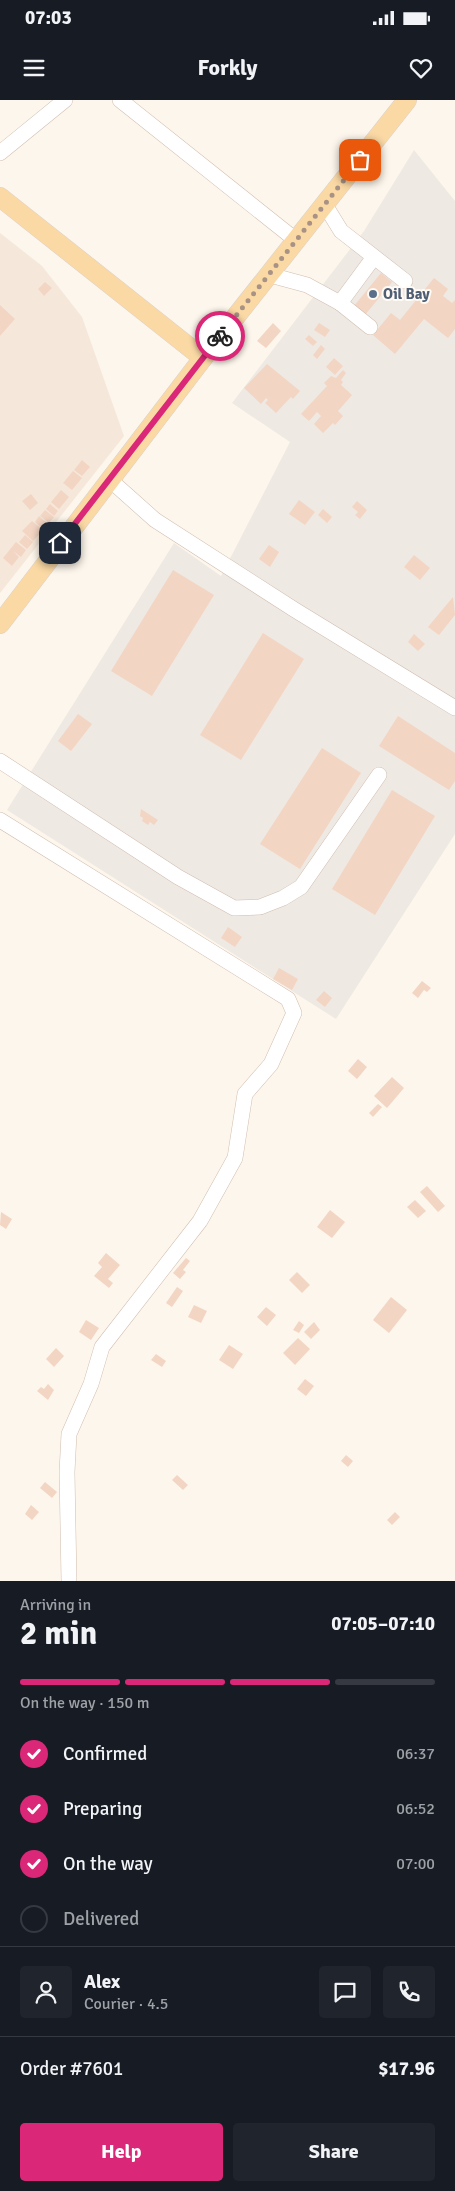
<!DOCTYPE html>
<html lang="en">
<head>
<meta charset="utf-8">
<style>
	body { margin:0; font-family:Signika,sans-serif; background:#20242c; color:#f1f3f6; height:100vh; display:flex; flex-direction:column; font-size:19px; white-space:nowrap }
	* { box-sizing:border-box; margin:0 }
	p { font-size:16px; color:#9ea1a6 }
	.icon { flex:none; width:28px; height:28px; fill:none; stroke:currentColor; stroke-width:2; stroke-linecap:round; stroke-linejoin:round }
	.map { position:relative; height:1481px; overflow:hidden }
	.details { display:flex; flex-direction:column; background:#171b24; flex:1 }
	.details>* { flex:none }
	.pin { position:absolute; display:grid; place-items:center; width:42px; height:42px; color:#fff; margin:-21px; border-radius:10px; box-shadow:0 2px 8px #0006 }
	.courier { position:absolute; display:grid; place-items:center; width:50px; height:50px; margin:-25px; border:4px solid #db2777; border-radius:50%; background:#fff; color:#222; box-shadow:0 1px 6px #0007 }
	.headline em { font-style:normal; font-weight:700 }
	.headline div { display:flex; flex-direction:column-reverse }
	.headline { display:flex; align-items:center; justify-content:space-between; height:85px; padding:0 20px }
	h1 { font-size:32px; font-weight:700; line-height:38px }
	.bar { display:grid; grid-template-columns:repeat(4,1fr); gap:8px 5px; align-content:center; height:60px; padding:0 20px }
	.bar i { height:6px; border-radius:4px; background:#363941 }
	.bar .current { background:#db2777 }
	.bar p { grid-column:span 4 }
	.line { display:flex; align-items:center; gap:12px; padding:0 20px; border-top:1px solid #363941 }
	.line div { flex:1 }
	.round { display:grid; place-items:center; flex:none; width:52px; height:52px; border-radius:5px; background:#20242c }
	ol { padding:0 20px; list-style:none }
	li { display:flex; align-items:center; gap:15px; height:55px }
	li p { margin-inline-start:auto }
	li .icon { padding:5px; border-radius:50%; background:#db2777; color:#fff; stroke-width:4 }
	li:last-child { color:#9ea1a6 }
	li i { width:28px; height:28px; border:2px solid #363941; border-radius:50% }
	.primary-button { display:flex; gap:10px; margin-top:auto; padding:10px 20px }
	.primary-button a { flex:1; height:58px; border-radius:5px; background:#db2777; color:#fff; font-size:20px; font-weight:700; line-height:58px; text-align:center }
	.primary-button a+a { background:#20242c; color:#f1f3f6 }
	.status { display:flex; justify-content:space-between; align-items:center; height:35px; padding:0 25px; background:#171b24; direction:ltr }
	.status svg { height:14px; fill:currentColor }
	header { display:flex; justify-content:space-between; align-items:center; height:65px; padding:0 20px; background:#171b24; font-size:22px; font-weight:700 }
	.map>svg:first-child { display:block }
	.residential { fill:#f5e8da }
	.industrial { fill:#efe9e4 }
	.building { fill:#f3d5c3 }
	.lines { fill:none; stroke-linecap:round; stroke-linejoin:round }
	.minor-casing { stroke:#d1beb0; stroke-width:16 }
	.major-casing { stroke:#dad1cd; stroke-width:20 }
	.minor { stroke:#fff; stroke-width:15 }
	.major { stroke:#fbd9a5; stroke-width:19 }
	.done { stroke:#a89285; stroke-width:5; stroke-dasharray:0 9 }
	.route { stroke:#db2777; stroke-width:6 }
	.service-dot { fill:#5c6f8a; stroke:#fffaf3; stroke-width:2 }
	.labels { text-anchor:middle; stroke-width:4; stroke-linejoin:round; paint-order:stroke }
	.service-label { font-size:15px; font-weight:bold; fill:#4e5e75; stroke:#fffaf3; text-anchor:start }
</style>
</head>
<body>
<div class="status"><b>07:03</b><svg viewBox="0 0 49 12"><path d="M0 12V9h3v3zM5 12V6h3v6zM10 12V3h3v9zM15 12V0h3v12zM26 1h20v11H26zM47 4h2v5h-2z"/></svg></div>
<header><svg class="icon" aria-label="menu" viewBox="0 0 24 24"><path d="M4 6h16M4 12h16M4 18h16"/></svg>Forkly<svg class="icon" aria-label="heart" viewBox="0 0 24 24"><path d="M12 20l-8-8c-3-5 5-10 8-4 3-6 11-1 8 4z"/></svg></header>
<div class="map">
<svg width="455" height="1481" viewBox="0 0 455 1481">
	<rect width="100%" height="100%" fill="#fdf6ec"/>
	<polygon class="residential" points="0,133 42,166 82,217 124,336 0,493"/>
	<polygon class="industrial" points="414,50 455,101 455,734 336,919 7,710 174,443 221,476 290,342 232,303 364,131"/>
	<g class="building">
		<polygon points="381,173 392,182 365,215 354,206"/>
		<polygon points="434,178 448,189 443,196 452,203 455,200 455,229 448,238 424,219 395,254 373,235 391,213 400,220"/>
		<polygon points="45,182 52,188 44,196 38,189"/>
		<polygon points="0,205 15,219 0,236"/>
		<polygon points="273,223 281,231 266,248 257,241"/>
		<polygon points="319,223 330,230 325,237 314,230"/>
		<polygon points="309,235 317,242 313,246 305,239"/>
		<polygon points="321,245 325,249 317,259 313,255"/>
		<polygon points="334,258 343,266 335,275 326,267"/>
		<polygon points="267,264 300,291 293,299 291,297 276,313 265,303 268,300 266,298 261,304 244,288"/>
		<polygon points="343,270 346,273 341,280 343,282 341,285 352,295 338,311 343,316 335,325 333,323 323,333 314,324 321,316 317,312 309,321 301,314 327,286 324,283 331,276 336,278"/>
		<polygon points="82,360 90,367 82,376 74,370"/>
		<polygon points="73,371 82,378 72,390 63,383"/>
		<polygon points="61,390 69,397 59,409 51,402"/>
		<polygon points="31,394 38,403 30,410 22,401"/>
		<polygon points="299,400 315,412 305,425 289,414"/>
		<polygon points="357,401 367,410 360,419 355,415 358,412 352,407"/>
		<polygon points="50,404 58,411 54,416 46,409"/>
		<polygon points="323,409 332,417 327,423 318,415"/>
		<polygon points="45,410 54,417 49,423 40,416"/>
		<polygon points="39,416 48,424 43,429 35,422"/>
		<polygon points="32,421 43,430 33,441 22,431"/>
		<polygon points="25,435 33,442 27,449 19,442"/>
		<polygon points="16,442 26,450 21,457 13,451 19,457 12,466 3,458"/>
		<polygon points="269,445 279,452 270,467 259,459"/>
		<polygon points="414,455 430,468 420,480 404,467"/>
		<polygon points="173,470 214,495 152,596 111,571"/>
		<polygon points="453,497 455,515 439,535 428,527"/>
		<polygon points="263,533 304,559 241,660 200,635"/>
		<polygon points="414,534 425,544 418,551 408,542"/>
		<polygon points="78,614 92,624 71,651 58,641"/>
		<polygon points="398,616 455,653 455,681 449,690 379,646"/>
		<polygon points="322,648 361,673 300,769 260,744"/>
		<polygon points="392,690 435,716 375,815 332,789"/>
		<polygon points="141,709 158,720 154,725 150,722 148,725 142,721 143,718 140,716"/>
		<polygon points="228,827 242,837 235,847 221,838"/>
		<polygon points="279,868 298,879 292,890 273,879"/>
		<polygon points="422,881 431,888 427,892 424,890 418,898 412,893"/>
		<polygon points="324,891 332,898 325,907 316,900"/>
		<polygon points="358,959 367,967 357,979 348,971"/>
		<polygon points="392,977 404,988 387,1008 374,996"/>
		<polygon points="378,1004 382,1007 373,1017 369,1013"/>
		<polygon points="427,1086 445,1106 438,1112 420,1092"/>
		<polygon points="415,1100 426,1111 418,1118 407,1107"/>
		<polygon points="330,1110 345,1122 332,1138 317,1127"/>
		<polygon points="1,1112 12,1119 6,1129 0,1125"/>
		<polygon points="106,1153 120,1165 108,1179 113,1183 109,1188 94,1176 102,1167 98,1163"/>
		<polygon points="186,1158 190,1161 183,1170 186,1172 180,1179 173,1173"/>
		<polygon points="297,1172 310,1185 302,1193 289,1180"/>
		<polygon points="177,1187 183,1191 172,1207 166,1203"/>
		<polygon points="391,1197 407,1210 389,1233 373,1220"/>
		<polygon points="194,1205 207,1211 201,1223 188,1217"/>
		<polygon points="266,1207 276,1215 267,1226 257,1217"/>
		<polygon points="86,1220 99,1228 91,1240 79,1232"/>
		<polygon points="299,1221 304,1225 299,1233 293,1230"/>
		<polygon points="314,1222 320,1230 311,1239 304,1232"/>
		<polygon points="298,1238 310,1249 295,1265 283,1253"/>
		<polygon points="229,1245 243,1254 233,1269 219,1260"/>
		<polygon points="56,1248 64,1256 54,1267 46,1259"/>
		<polygon points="156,1254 166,1261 162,1267 151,1260"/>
		<polygon points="305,1279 314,1286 306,1296 297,1289"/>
		<polygon points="48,1284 54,1290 48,1300 37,1291 41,1287 44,1289"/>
		<polygon points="346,1355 353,1361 348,1367 341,1361"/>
		<polygon points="177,1375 188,1385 183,1390 172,1380"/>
		<polygon points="45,1382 57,1392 52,1398 40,1388"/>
		<polygon points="31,1405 39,1412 32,1420 25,1414"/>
		<polygon points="395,1412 400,1417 392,1425 387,1420"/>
	</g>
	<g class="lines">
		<defs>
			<g id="minor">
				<polyline points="120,0 297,141"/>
				<polyline points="0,53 65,0"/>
				<polyline points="325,105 341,131 405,181"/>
				<polyline points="270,175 307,185 340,203 370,227"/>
				<polyline points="340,203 374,157"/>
				<polyline points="109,379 155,420 295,510 455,608"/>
				<polyline points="0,661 178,777 234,808 260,807 283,798 301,787 379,675"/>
				<polyline points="0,720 288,899 294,913 271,964 245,994 235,1058 200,1121 102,1247 91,1284 69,1334 67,1372 69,1481"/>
			</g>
			<g id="major">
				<polyline points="0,97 203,258"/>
				<polyline points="0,524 203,258 407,0"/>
			</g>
		</defs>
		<use href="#minor" class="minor-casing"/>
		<use href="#major" class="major-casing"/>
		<use href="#minor" class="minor"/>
		<use href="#major" class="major"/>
	</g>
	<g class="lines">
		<polyline class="done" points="220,236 360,60"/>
		<polyline class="route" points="60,443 220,236"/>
	</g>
	<circle class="service-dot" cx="373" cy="194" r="5"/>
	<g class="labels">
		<g class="service-label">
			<text x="383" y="199">Oil Bay</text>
		</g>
	</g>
</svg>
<div class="pin" style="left:360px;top:60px;background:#ea580c"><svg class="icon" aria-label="bag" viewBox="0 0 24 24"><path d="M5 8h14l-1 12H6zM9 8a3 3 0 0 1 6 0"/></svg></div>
<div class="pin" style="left:60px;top:443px;background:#1f2937"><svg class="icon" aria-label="home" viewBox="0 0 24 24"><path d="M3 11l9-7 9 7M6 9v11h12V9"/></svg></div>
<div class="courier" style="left:220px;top:236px"><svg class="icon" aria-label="bike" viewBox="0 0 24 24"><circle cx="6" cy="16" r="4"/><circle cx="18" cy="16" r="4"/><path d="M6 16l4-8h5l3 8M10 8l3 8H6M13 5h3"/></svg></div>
</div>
<section class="details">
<div class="headline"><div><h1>2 min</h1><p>Arriving in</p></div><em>07:05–07:10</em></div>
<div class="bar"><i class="current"></i><i class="current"></i><i class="current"></i><i></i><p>On the way · 150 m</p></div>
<ol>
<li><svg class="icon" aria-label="check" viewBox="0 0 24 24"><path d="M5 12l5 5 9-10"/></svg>Confirmed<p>06:37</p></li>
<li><svg class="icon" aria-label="check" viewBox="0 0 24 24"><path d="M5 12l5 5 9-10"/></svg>Preparing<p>06:52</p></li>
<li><svg class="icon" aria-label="check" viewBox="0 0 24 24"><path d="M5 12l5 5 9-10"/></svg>On the way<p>07:00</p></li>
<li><i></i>Delivered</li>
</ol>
<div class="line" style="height:90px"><a class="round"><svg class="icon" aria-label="person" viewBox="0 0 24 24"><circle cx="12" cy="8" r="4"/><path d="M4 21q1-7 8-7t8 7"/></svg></a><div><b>Alex</b><p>Courier · 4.5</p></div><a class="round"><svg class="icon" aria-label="chat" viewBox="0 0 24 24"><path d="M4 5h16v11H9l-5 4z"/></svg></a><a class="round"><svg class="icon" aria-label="phone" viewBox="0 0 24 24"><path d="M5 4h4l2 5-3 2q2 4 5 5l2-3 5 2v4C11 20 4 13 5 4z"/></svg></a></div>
<div class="line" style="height:65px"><div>Order #7601</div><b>$17.96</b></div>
<div class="primary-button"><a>Help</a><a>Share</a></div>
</section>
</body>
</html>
